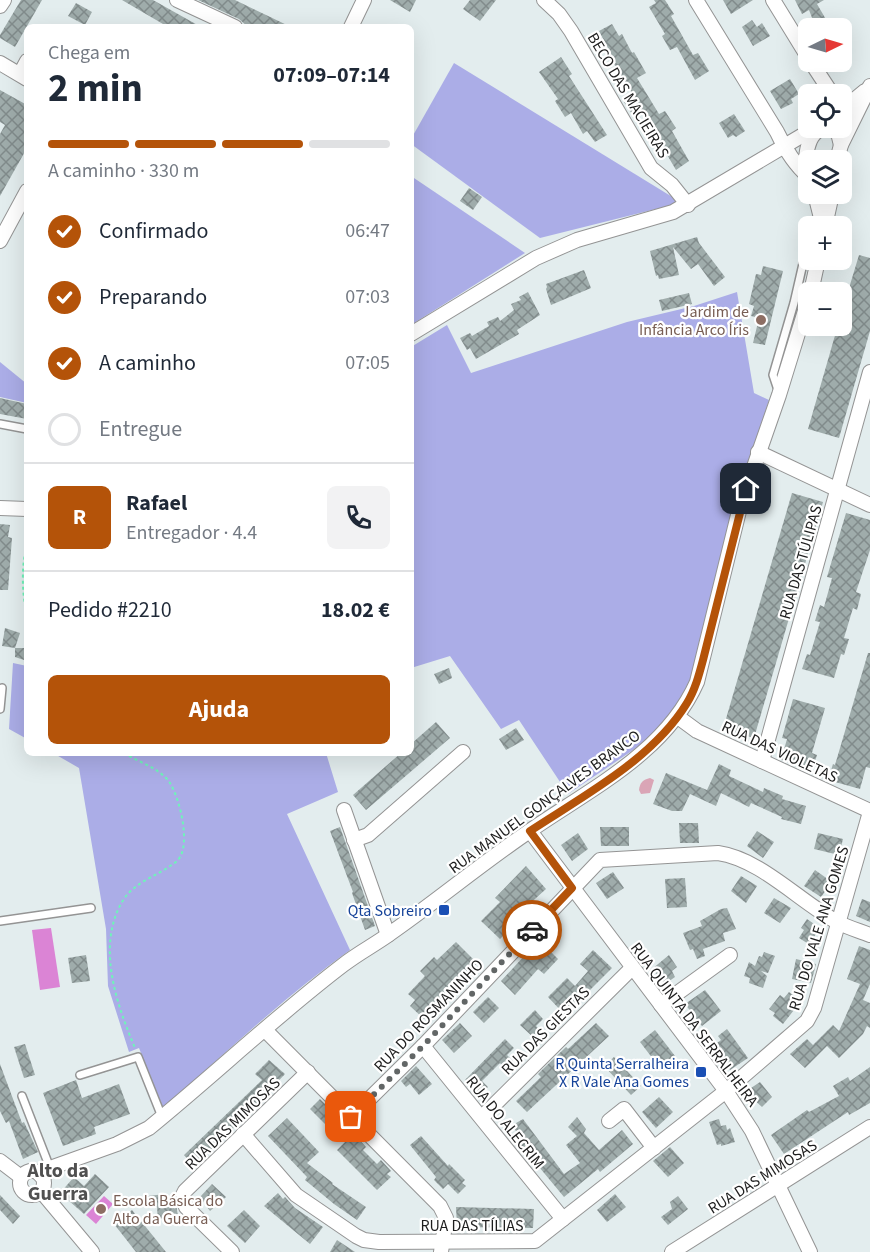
<!DOCTYPE html>
<html lang="pt">
<head>
<meta charset="utf-8">
<style>
	body { margin:0; font-family:"Source Sans 3",sans-serif; background:#f2f2f3; color:#1f2937; height:100vh; display:flex; flex-direction:column; font-size:22px; white-space:nowrap }
	* { box-sizing:border-box; margin:0 }
	p { font-size:20px; color:#747a83 }
	.icon { flex:none; width:33px; height:33px; fill:none; stroke:currentColor; stroke-width:2; stroke-linecap:round; stroke-linejoin:round }
	.map { position:relative; flex:1; overflow:hidden }
	.details { position:absolute; left:24px; top:24px; width:390px; height:732px; display:flex; flex-direction:column; background:#fff; border-radius:9px; box-shadow:0 6px 24px #0002 }
	.details>* { flex:none }
	.needle { width:39px; rotate:85deg }
	.fabs { position:absolute; left:798px; top:18px; display:grid; gap:12px }
	.fabs a { display:grid; place-items:center; width:54px; height:54px; border-radius:9px; background:#fff; box-shadow:0 6px 24px #0002; font-size:30px }
	.pin { position:absolute; display:grid; place-items:center; width:51px; height:51px; color:#fff; margin:-26px; border-radius:12px; box-shadow:0 3px 9px #0006 }
	.courier { position:absolute; display:grid; place-items:center; width:60px; height:60px; margin:-30px; border:4px solid #b45309; border-radius:50%; background:#fff; color:#222; box-shadow:0 2px 8px #0007 }
	.head em { font-style:normal; font-weight:700 }
	.head div { display:flex; flex-direction:column-reverse }
	.head { display:flex; align-items:center; justify-content:space-between; height:102px; padding:0 24px }
	h1 { font-size:39px; font-weight:700; line-height:45px }
	.bar { display:grid; grid-template-columns:repeat(4,1fr); gap:9px 6px; align-content:center; height:72px; padding:0 24px }
	.bar i { height:8px; border-radius:4px; background:#e0e1e3 }
	.bar .active { background:#b45309 }
	.bar p { grid-column:span 4 }
	.line { display:flex; align-items:center; gap:15px; padding:0 24px; border-top:2px solid #e0e1e3 }
	.line div { flex:1 }
	.round { display:grid; place-items:center; flex:none; width:63px; height:63px; border-radius:9px; background:#f2f2f3 }
	ol { padding:0 24px; list-style:none }
	li { display:flex; align-items:center; gap:18px; height:66px }
	li p { margin-inline-start:auto }
	li .icon { padding:6px; border-radius:50%; background:#b45309; color:#fff; stroke-width:4 }
	li:last-child { color:#747a83 }
	li i { width:33px; height:33px; border:3px solid #e0e1e3; border-radius:50% }
	.primary-button { display:flex; gap:12px; margin-top:auto; padding:12px 24px }
	.primary-button a { flex:1; height:69px; border-radius:9px; background:#b45309; color:#fff; font-size:24px; font-weight:700; line-height:69px; text-align:center }
	.map>svg:first-child { display:block }
	.grass { fill:#abade7 }
	.pitch { fill:#db84d5 }
	.water { fill:#daa5b6 }
	.building { fill:url(#building-cross-hatch) }
	.lines { fill:none; stroke-linecap:round; stroke-linejoin:round }
	.service-casing { stroke:#949494; stroke-width:10 }
	.minor-casing { stroke:#949494; stroke-width:16 }
	.path { stroke:#6ef4b9; stroke-width:2; stroke-dasharray:3 3; stroke-linecap:butt }
	.service { stroke:#fff; stroke-width:7 }
	.minor { stroke:#fff; stroke-width:14 }
	.done { stroke:#626666; stroke-width:6; stroke-dasharray:0 10.8 }
	.route { stroke:#b45309; stroke-width:8 }
	.education-dot { fill:#8d6e63; stroke:#fff; stroke-width:2 }
	.transit-dot { fill:#1a4fb4; stroke:#fff; stroke-width:2 }
	.labels { text-anchor:middle; stroke-width:4.5; stroke-linejoin:round; paint-order:stroke }
	.street-label { font-size:16px; fill:#1d1d1d; stroke:#fff }
	.education-label { font-size:16px; fill:#785e54; stroke:#fff; text-anchor:end }
	.transit-label { font-size:16px; fill:#164399; stroke:#fff; text-anchor:end }
	.quarter-label { font-size:20px; font-weight:bold; fill:#505050; stroke:#fff }
</style>
</head>
<body>
<div class="map">
<svg width="870" height="1252" viewBox="0 0 870 1252">
	<defs>
		<pattern id="building-cross-hatch" width="8" height="8" patternUnits="userSpaceOnUse" patternTransform="scale(1.5)"><rect width="8" height="8" fill="#9facab"/><path d="M0 0l8 8M0 8l8-8" fill="none" stroke="#818b8b"/></pattern>
	</defs>
	<rect width="100%" height="100%" fill="#e3edee"/>
	<g class="grass">
		<polygon points="454,63 674,198 676,204 540,238 411,144 411,139"/>
		<polygon points="411,176 525,253 411,325"/>
		<polygon points="737,292 754,393 769,400 737,498 715,578 694,672 676,707 648,740 568,794 519,720 501,729 450,656 411,668 411,347 447,325 471,373 627,322 694,306"/>
		<polygon points="0,362 27,384 27,403 0,397"/>
		<polygon points="13,663 27,666 27,739 9,729"/>
		<path d="M53,753H326L338,792L287,814L350,950C283,998 224,1054 163,1109L139,1048L129,1052L108,986L106,929L79,768Z"/>
	</g>
	<g class="pitch">
		<polygon points="51,928 60,987 40,990 32,930"/>
		<polygon points="104,1196 113,1204 96,1224 86,1215"/>
	</g>
	<path class="water" d="M650,778L654,780L650,793L641,794L639,790C640,782 643,780 650,778Z"/>
	<g class="building">
		<polygon points="21,0 42,0 15,47 0,38 0,35"/>
		<polygon points="122,0 153,0 201,27 162,27 163,24"/>
		<polygon points="198,0 235,0 291,27 248,27 239,19"/>
		<polygon points="390,0 416,0 410,12"/>
		<polygon points="470,0 496,0 480,21 463,9"/>
		<polygon points="654,0 665,0 674,14 671,16 693,55 698,53 709,71 695,80 677,47 670,50 662,36 665,34 649,7 656,3"/>
		<polygon points="723,0 753,0 731,14"/>
		<polygon points="795,0 824,0 817,4 831,28 816,28 809,10 802,14"/>
		<polygon points="76,3 92,12 85,25 68,16"/>
		<polygon points="752,20 757,27 762,23 770,36 753,46 742,27"/>
		<polygon points="612,24 619,36 622,34 632,53 634,52 646,73 637,78 659,114 665,111 676,128 672,131 689,161 676,170 640,109 632,114 622,99 632,93 614,64 616,63 599,31"/>
		<polygon points="561,57 572,74 569,76 607,135 595,142 587,131 583,134 571,113 565,117 555,101 558,99 539,72"/>
		<polygon points="828,62 852,62 835,72"/>
		<polygon points="790,79 799,94 791,99 793,103 781,109 770,91"/>
		<polygon points="0,90 27,105 27,148 0,196 0,134 5,125 0,122"/>
		<polygon points="734,114 745,131 736,137 733,135 728,138 719,123"/>
		<polygon points="469,188 482,197 473,210 460,201"/>
		<polygon points="697,237 699,243 725,277 714,286 698,264 691,269 673,247 679,275 659,279 658,275 656,276 650,251"/>
		<polygon points="859,255 870,258 870,331 839,438 808,429 836,332 842,334 842,308 843,308"/>
		<polygon points="763,266 783,271 765,345 753,343 759,318 751,316 754,306 749,304 756,274 761,275"/>
		<polygon points="584,270 591,288 551,305 546,289 547,287 546,284"/>
		<polygon points="528,292 540,315 517,330 519,334 476,359 470,348 467,350 460,338 470,333 472,336 489,326 487,322 498,317 500,321 514,310 511,304 521,300 519,297"/>
		<polygon points="689,293 692,304 662,311 659,300"/>
		<polygon points="0,398 27,404 27,419 0,414"/>
		<polygon points="792,493 823,502 754,738 723,729"/>
		<polygon points="846,513 870,520 870,550 856,592 861,594 857,610 853,608 844,638 849,639 844,655 841,654 834,678 802,669 807,654 810,655 820,622 815,621 820,605 824,607 832,578 827,577"/>
		<polygon points="0,524 10,525 8,537 12,538 8,590 0,590"/>
		<polygon points="5,628 20,633 15,648 2,646"/>
		<polygon points="15,648 27,648 27,661 15,657"/>
		<polygon points="868,653 870,653 870,768 866,767 860,789 828,780 833,764 835,765"/>
		<polygon points="449,668 452,678 439,684 434,674"/>
		<polygon points="793,699 825,708 812,753 817,755 812,770 781,760 787,739 782,738"/>
		<polygon points="436,722 450,738 366,810 353,795 401,753 411,753 411,744"/>
		<polygon points="516,728 524,740 506,750 499,739"/>
		<polygon points="719,764 731,770 729,776 763,792 764,788 783,796 782,799 806,806 801,824 781,819 782,817 751,803 749,807 721,793 716,806 690,794 682,811 672,811 653,804 666,773 707,790"/>
		<polygon points="679,823 698,823 699,843 680,843"/>
		<polygon points="340,827 375,926 365,930 352,893 353,892 330,831"/>
		<polygon points="600,827 629,827 629,846 601,846"/>
		<polygon points="757,831 774,842 763,858 747,846"/>
		<polygon points="578,833 588,849 572,861 561,845"/>
		<polygon points="818,833 843,839 839,855 814,849"/>
		<polygon points="526,866 546,889 525,908 527,910 500,939 481,921 500,902 495,898"/>
		<polygon points="815,870 832,882 821,897 804,886"/>
		<polygon points="613,872 624,888 607,899 596,883"/>
		<polygon points="741,876 757,886 746,903 731,891"/>
		<polygon points="685,878 687,907 667,908 665,879"/>
		<polygon points="774,898 791,908 780,923 764,913"/>
		<polygon points="862,899 870,902 870,922 856,916"/>
		<polygon points="727,908 736,929 723,933 725,941 703,949 705,956 697,959 693,949 690,950 683,933 702,926 700,921 721,909"/>
		<polygon points="807,919 820,928 814,937 820,941 815,948 799,938 804,930 801,928"/>
		<polygon points="539,940 558,959 544,974 538,969 515,995 501,981"/>
		<polygon points="456,942 477,963 424,1019 410,1006 415,1000 408,994 425,976 420,971 434,957 437,960"/>
		<polygon points="859,946 870,950 870,984 863,1000 870,1003 870,1028 867,1026 863,1034 839,1058 827,1046 805,1068 790,1054 807,1039 813,1045 833,1025 839,1031 860,984 847,979"/>
		<polygon points="593,950 612,968 565,1015 548,997 567,978 575,986 588,971 580,964"/>
		<polygon points="764,952 775,956 768,973 761,971 767,976 763,988 749,983 750,978 744,976 749,962 755,966 759,956 762,957"/>
		<polygon points="86,955 90,981 72,983 68,958"/>
		<polygon points="669,955 677,967 672,971 675,977 665,984 652,969"/>
		<polygon points="796,959 816,964 811,983 792,979"/>
		<polygon points="705,990 721,1011 702,1026 685,1004"/>
		<polygon points="789,992 801,1001 783,1024 773,1016 775,1013 769,1009 780,995 784,998"/>
		<polygon points="488,997 499,1008 484,1023 473,1012"/>
		<polygon points="535,1010 543,1019 536,1026 542,1032 535,1039 520,1025"/>
		<polygon points="460,1023 472,1036 454,1053 442,1040"/>
		<polygon points="596,1023 609,1036 527,1112 516,1101 541,1077 538,1074 543,1069 566,1047 568,1049"/>
		<polygon points="727,1029 748,1058 730,1070 713,1046 721,1040 718,1036"/>
		<polygon points="655,1030 675,1056 660,1068 640,1042"/>
		<polygon points="505,1039 514,1048 507,1055 513,1061 505,1068 500,1063 482,1081 488,1087 480,1094 465,1080"/>
		<polygon points="25,1044 35,1075 24,1078 14,1047"/>
		<polygon points="614,1057 641,1086 631,1095 604,1066"/>
		<polygon points="269,1060 285,1074 265,1095 267,1096 194,1166 184,1155 262,1080 255,1074"/>
		<polygon points="0,1064 22,1123 24,1122 38,1152 23,1159 9,1121 6,1123 0,1111"/>
		<polygon points="416,1066 432,1084 419,1095 410,1084 406,1087 401,1081"/>
		<polygon points="870,1067 870,1103 849,1115 848,1112 784,1154 771,1135 807,1110 809,1112 839,1096 833,1086 848,1077 850,1081"/>
		<polygon points="76,1080 82,1098 119,1084 130,1114 94,1127 96,1134 63,1146 43,1093"/>
		<polygon points="760,1082 772,1097 762,1107 752,1098 748,1090"/>
		<polygon points="659,1097 673,1112 656,1128 642,1112"/>
		<polygon points="320,1099 344,1123 334,1133 310,1109"/>
		<polygon points="577,1117 586,1129 584,1133 599,1150 622,1130 633,1144 600,1172 598,1169 564,1197 515,1138 519,1134 511,1126 523,1119 564,1174 580,1163 566,1145 577,1136 568,1127"/>
		<polygon points="287,1118 319,1152 307,1163 333,1183 332,1184 366,1207 357,1220 334,1204 305,1180 307,1177 268,1136"/>
		<polygon points="719,1119 721,1126 726,1125 727,1130 730,1128 735,1142 721,1146 721,1144 717,1145 709,1122"/>
		<polygon points="421,1136 448,1166 449,1164 465,1180 462,1183 466,1186 458,1194 448,1184 443,1189 434,1180 436,1177 410,1145"/>
		<polygon points="350,1137 353,1140 357,1137 366,1147 363,1150 377,1164 381,1160 391,1171 387,1174 391,1177 377,1190 337,1150"/>
		<polygon points="670,1147 684,1163 668,1177 653,1161"/>
		<polygon points="95,1174 109,1187 84,1214 60,1193 74,1177 84,1186"/>
		<polygon points="212,1184 226,1197 210,1211 200,1197"/>
		<polygon points="278,1193 283,1199 285,1197 295,1208 323,1227 310,1244 264,1206"/>
		<polygon points="165,1194 167,1205 176,1204 178,1216 158,1219 157,1207 150,1208 148,1196"/>
		<polygon points="615,1194 626,1207 607,1222 597,1210"/>
		<polygon points="0,1195 20,1216 13,1224 0,1210"/>
		<polygon points="678,1196 688,1209 668,1225 661,1217 672,1209 670,1202"/>
		<polygon points="456,1207 534,1209 533,1228 457,1227"/>
		<polygon points="132,1210 166,1252 136,1252 114,1224"/>
		<polygon points="244,1210 260,1226 245,1243 227,1226"/>
		<polygon points="337,1240 355,1252 330,1252"/>
	</g>
	<g class="lines">
		<defs>
			<g id="service">
				<polyline points="778,390 773,375 794,303 805,255 808,252"/>
				<polyline points="0,424 27,429"/>
				<polyline points="0,709 2,688"/>
				<polyline points="0,921 91,908"/>
				<polyline points="80,1075 138,1057 162,1117"/>
				<polyline points="22,1096 50,1168"/>
			</g>
			<g id="minor">
				<polyline points="177,0 235,27"/>
				<polyline points="544,0 559,14 571,31 651,168 672,185 688,205"/>
				<path d="M696,0L777,132C785,149 794,164 808,176"/>
				<polyline points="773,0 808,57"/>
				<polyline points="0,6 4,0"/>
				<polyline points="351,27 364,0"/>
				<polyline points="811,62 832,94"/>
				<polyline points="0,63 27,79"/>
				<polyline points="20,74 27,61"/>
				<polyline points="842,110 865,91"/>
				<polyline points="837,160 841,145 870,86"/>
				<path d="M808,175C802,155 810,116 838,133L841,145"/>
				<polyline points="815,194 823,226"/>
				<polyline points="825,226 832,194"/>
				<polyline points="0,241 27,191"/>
				<polyline points="811,292 818,260"/>
				<polyline points="411,334 536,258 577,240 673,212 803,135 819,130"/>
				<polyline points="758,452 870,505"/>
				<polyline points="0,508 27,509"/>
				<polyline points="678,717 697,731 870,811"/>
				<polyline points="762,761 870,372"/>
				<polyline points="344,810 388,935"/>
				<polyline points="530,831 726,1091 752,1131 810,1252"/>
				<polyline points="354,840 368,835 463,752"/>
				<polyline points="661,1005 730,955"/>
				<polyline points="265,1030 440,1206 446,1218 441,1252"/>
				<polyline points="423,1046 563,1219"/>
				<path d="M351,1117L423,1046L600,860L718,853C761,859 801,903 839,923C849,928 860,931 870,935"/>
				<polyline points="482,1117 632,968"/>
				<polyline points="609,1121 624,1109 654,1148"/>
				<polyline points="243,1134 296,1195 356,1236 364,1240 379,1242 535,1241 726,1091 807,1021 814,1008 870,812"/>
				<polyline points="0,1161 21,1177"/>
				<circle cx="32" cy="1183" r="12"/>
				<path d="M40,1175L50,1168L117,1144L149,1128C214,1075 276,1016 343,965C357,954 374,945 388,935C437,901 482,863 531,830C592,788 666,752 697,682L740,507L779,395L808,301"/>
				<polyline points="41,1191 92,1252"/>
				<polyline points="232,1252 186,1207 183,1195 185,1191 308,1072"/>
				<polyline points="672,1252 870,1127"/>
			</g>
		</defs>
		<use href="#service" class="service-casing"/>
		<use href="#minor" class="minor-casing"/>
		<g class="path">
			<path d="M27,545C21,566 22,594 27,616"/>
			<path d="M124,753C138,762 160,768 170,783C180,799 192,847 177,861C159,876 134,881 122,902C96,947 117,1005 135,1048"/>
		</g>
		<use href="#service" class="service"/>
		<use href="#minor" class="minor"/>
	</g>
	<g class="lines">
		<polyline class="done" points="351,1117 423,1046 532,930"/>
		<path class="route" d="M532,930L572,888L530,831C583,796 653,759 687,703C695,690 699,675 703,660L746,489"/>
	</g>
	<g class="education-dot">
		<circle cx="761" cy="320" r="6"/>
		<circle cx="101" cy="1209" r="6"/>
	</g>
	<g class="transit-dot">
		<rect x="438" y="904" width="12" height="12" rx="3"/>
		<rect x="695" y="1066" width="12" height="12" rx="3"/>
	</g>
	<g class="labels">
		<g class="street-label">
			<text transform="translate(629 95) rotate(59)" y="6">BECO DAS MACIEIRAS</text>
			<text transform="translate(800 562) rotate(-74)" y="6">RUA DAS TÚLIPAS</text>
			<text transform="translate(780 751) rotate(25)" y="6">RUA DAS VIOLETAS</text>
			<text transform="translate(544 801) rotate(-36)" y="6">RUA MANUEL GONÇALVES BRANCO</text>
			<text transform="translate(818 928) rotate(-73)" y="6">RUA DO VALE ANA GOMES</text>
			<text transform="translate(428 1015) rotate(-46)" y="6">RUA DO ROSMANINHO</text>
			<text transform="translate(695 1024) rotate(53)" y="6">RUA QUINTA DA SERRALHEIRA</text>
			<text transform="translate(545 1030) rotate(-45)" y="6">RUA DAS GIESTAS</text>
			<text transform="translate(506 1122) rotate(51)" y="6">RUA DO ALECRIM</text>
			<text transform="translate(232 1123) rotate(-44)" y="6">RUA DAS MIMOSAS</text>
			<text transform="translate(762 1176) rotate(-32)" y="6">RUA DAS MIMOSAS</text>
			<text x="472" y="1231">RUA DAS TÍLIAS</text>
		</g>
		<g class="education-label">
			<text x="749" y="317">Jardim de<tspan x="749" dy="18">Infância Arco Íris</tspan></text>
			<text x="113" y="1206" text-anchor="start">Escola Básica do<tspan x="113" dy="18">Alto da Guerra</tspan></text>
		</g>
		<g class="transit-label">
			<text x="432" y="916">Qta Sobreiro</text>
			<text x="689" y="1069">R Quinta Serralheira<tspan x="689" dy="18">X R Vale Ana Gomes</tspan></text>
		</g>
		<g class="quarter-label">
			<text x="58" y="1177">Alto da<tspan x="58" dy="23">Guerra</tspan></text>
		</g>
	</g>
</svg>
<div class="fabs">
<a><svg class="needle" viewBox="-14 -14 28 28"><path d="M0-13l5 13h-10z" fill="#e53935"/><path d="M0 13l5-13h-10z" fill="#747a83"/></svg></a>
<a><svg class="icon" aria-label="locate" viewBox="0 0 24 24"><circle cx="12" cy="12" r="6"/><path d="M12 2v4M12 18v4M2 12h4M18 12h4"/></svg></a>
<a><svg class="icon" aria-label="layers" viewBox="0 0 24 24"><path d="M12 4l9 5-9 5-9-5zM3 14l9 5 9-5"/></svg></a>
<a>+</a>
<a>−</a>
</div>
<div class="pin" style="left:351px;top:1117px;background:#ea580c"><svg class="icon" aria-label="bag" viewBox="0 0 24 24"><path d="M5 8h14l-1 12H6zM9 8a3 3 0 0 1 6 0"/></svg></div>
<div class="pin" style="left:746px;top:489px;background:#1f2937"><svg class="icon" aria-label="home" viewBox="0 0 24 24"><path d="M3 11l9-7 9 7M6 9v11h12V9"/></svg></div>
<div class="courier" style="left:532px;top:930px"><svg class="icon" aria-label="car" viewBox="0 0 24 24"><path d="M5 17H2v-5l4-1 3-4h7l3 4 3 1v5h-3M9 17h6M6 11h13"/><circle cx="7" cy="17" r="2"/><circle cx="17" cy="17" r="2"/></svg></div>
<section class="details">
<div class="head"><div><h1>2 min</h1><p>Chega em</p></div><em>07:09–07:14</em></div>
<div class="bar"><i class="active"></i><i class="active"></i><i class="active"></i><i></i><p>A caminho · 330 m</p></div>
<ol>
<li><svg class="icon" aria-label="check" viewBox="0 0 24 24"><path d="M5 12l5 5 9-10"/></svg>Confirmado<p>06:47</p></li>
<li><svg class="icon" aria-label="check" viewBox="0 0 24 24"><path d="M5 12l5 5 9-10"/></svg>Preparando<p>07:03</p></li>
<li><svg class="icon" aria-label="check" viewBox="0 0 24 24"><path d="M5 12l5 5 9-10"/></svg>A caminho<p>07:05</p></li>
<li><i></i>Entregue</li>
</ol>
<div class="line" style="height:108px"><b class="round" style="background:#b45309;color:#fff">R</b><div><b>Rafael</b><p>Entregador · 4.4</p></div><a class="round"><svg class="icon" aria-label="phone" viewBox="0 0 24 24"><path d="M5 4h4l2 5-3 2q2 4 5 5l2-3 5 2v4C11 20 4 13 5 4z"/></svg></a></div>
<div class="line" style="height:78px"><div>Pedido #2210</div><b>18.02 €</b></div>
<div class="primary-button"><a>Ajuda</a></div>
</section>
</div>
</body>
</html>
